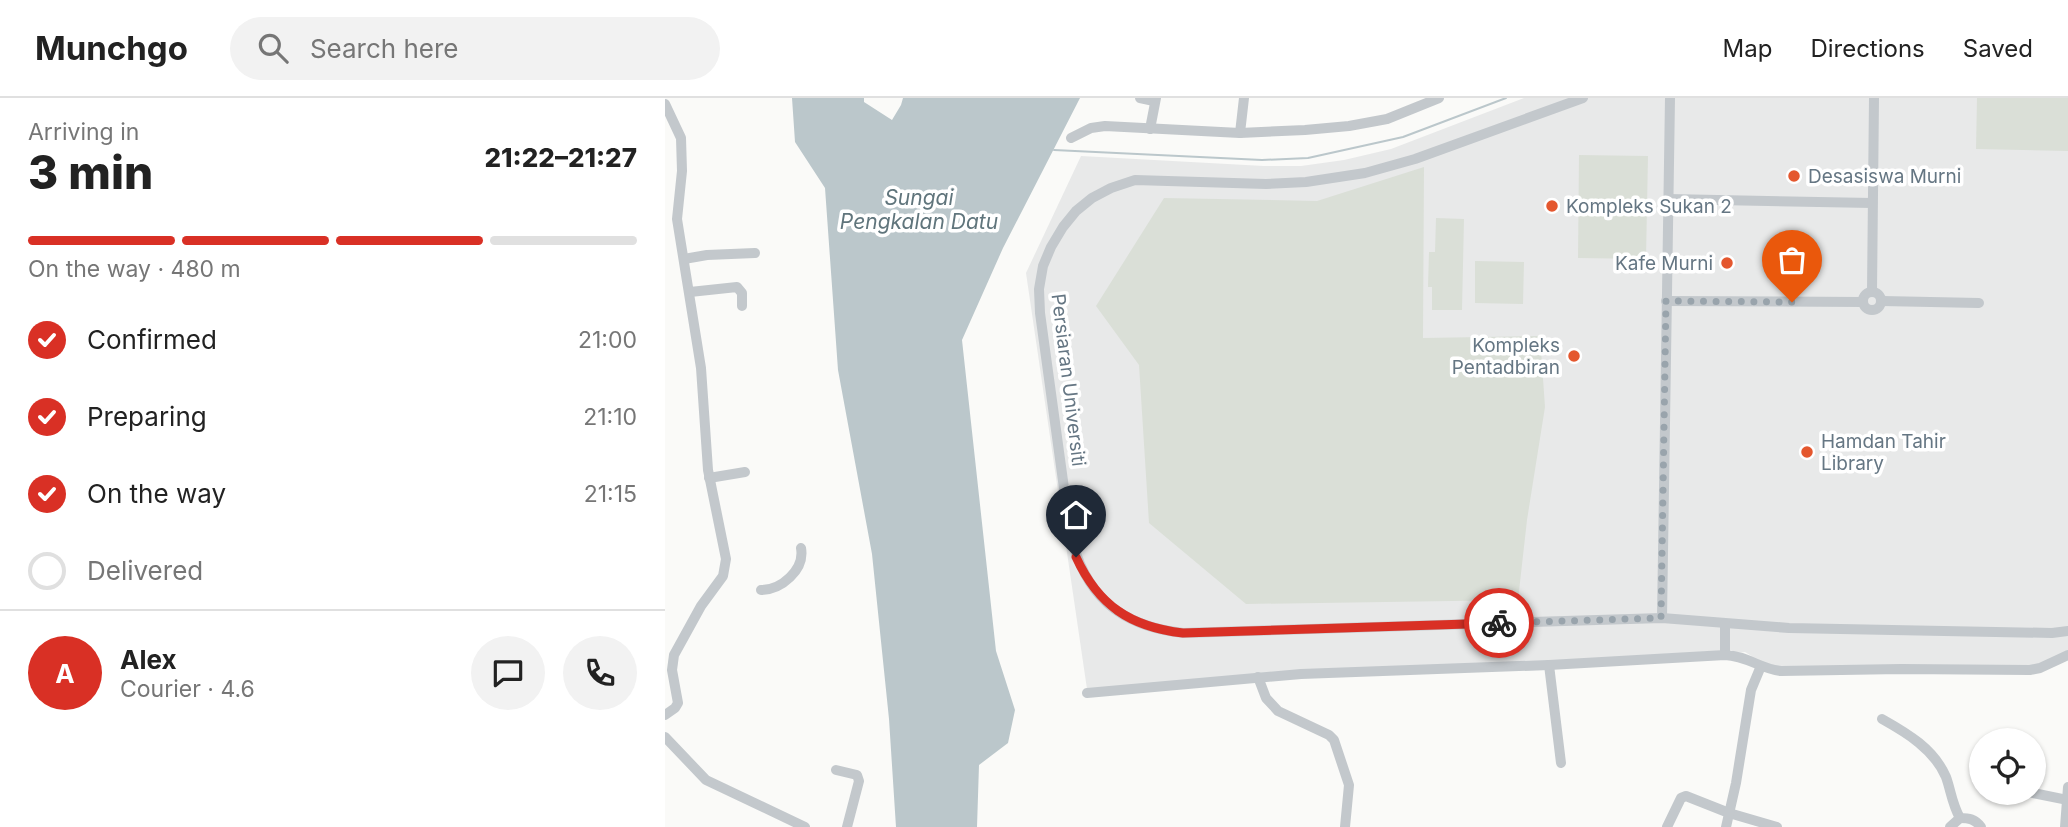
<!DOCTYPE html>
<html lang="en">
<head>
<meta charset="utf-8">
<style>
	body { margin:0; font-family:Inter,sans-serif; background:#f2f2f2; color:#222; height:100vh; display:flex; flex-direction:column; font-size:26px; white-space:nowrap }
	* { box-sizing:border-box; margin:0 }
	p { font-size:23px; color:#767676 }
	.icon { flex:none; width:38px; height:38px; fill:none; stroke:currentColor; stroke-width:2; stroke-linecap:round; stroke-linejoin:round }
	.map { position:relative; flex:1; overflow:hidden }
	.panel { display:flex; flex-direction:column; background:#fff; width:665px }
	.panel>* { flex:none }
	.controls { position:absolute; left:1304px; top:630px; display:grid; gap:14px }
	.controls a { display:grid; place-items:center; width:77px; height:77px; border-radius:50%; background:#fff; box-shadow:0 2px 5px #0004; font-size:35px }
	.pin { position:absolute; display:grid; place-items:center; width:60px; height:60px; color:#fff; margin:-72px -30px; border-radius:50% 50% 50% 0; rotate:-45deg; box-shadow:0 0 7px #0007 }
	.pin .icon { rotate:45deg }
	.courier { position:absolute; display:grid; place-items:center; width:70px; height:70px; margin:-35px; border:5px solid #d93025; border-radius:50%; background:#fff; color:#222; box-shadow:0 2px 9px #0007 }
	.headline em { font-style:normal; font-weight:800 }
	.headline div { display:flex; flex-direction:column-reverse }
	.headline { display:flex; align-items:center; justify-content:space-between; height:119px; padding:0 28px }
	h1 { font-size:46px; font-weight:800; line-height:52px }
	.bar { display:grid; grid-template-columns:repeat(4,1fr); gap:10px 7px; align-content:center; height:84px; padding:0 28px }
	.bar i { height:9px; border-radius:5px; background:#e0e0e0 }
	.bar .current { background:#d93025 }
	.bar p { grid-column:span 4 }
	.line { display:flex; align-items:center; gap:18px; padding:0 28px; border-top:2px solid #e0e0e0 }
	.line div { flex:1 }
	.round { display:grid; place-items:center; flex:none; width:74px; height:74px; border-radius:37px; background:#f2f2f2 }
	ol { padding:0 28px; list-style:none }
	li { display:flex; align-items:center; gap:21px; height:77px }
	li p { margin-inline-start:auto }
	li .icon { padding:7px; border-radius:50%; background:#d93025; color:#fff; stroke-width:4 }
	li:last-child { color:#767676 }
	li i { width:38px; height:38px; border:4px solid #e0e0e0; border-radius:50% }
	header { display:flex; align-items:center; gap:42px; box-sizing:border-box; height:98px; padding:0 35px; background:#fff; border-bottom:2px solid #e0e0e0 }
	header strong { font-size:33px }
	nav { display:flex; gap:38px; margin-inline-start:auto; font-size:24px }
	.search { width:490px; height:63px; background:#f2f2f2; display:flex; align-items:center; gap:18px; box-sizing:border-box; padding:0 24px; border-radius:38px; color:#767676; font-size:26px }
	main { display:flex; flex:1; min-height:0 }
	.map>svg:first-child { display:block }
	.built { fill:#e8e9e9 }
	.green { fill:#dadfd7 }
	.water { fill:#bbc7cb }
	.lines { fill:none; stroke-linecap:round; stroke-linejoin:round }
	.stream { stroke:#bbc7cb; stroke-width:2 }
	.minor { stroke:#c3c8cc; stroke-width:10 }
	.done { stroke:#99a4ac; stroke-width:7; stroke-dasharray:0 12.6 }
	.route { stroke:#d93025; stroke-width:9 }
	.poi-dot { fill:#e4572e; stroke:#fff; stroke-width:2.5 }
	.labels { text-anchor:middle; stroke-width:7; stroke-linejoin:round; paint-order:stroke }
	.poi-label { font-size:19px; fill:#657683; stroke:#fff; text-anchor:start }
	.street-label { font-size:19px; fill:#657683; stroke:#fff }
	.water-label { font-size:21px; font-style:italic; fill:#60757c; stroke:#fff }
</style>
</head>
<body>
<header>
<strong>Munchgo</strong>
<div class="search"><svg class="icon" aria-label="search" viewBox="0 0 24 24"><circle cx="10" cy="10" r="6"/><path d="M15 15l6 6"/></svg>Search here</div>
<nav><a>Map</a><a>Directions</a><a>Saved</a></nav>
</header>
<main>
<section class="panel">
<div class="headline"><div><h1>3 min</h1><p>Arriving in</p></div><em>21:22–21:27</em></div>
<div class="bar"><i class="current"></i><i class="current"></i><i class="current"></i><i></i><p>On the way · 480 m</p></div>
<ol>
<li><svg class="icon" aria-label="check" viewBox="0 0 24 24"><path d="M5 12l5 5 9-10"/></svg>Confirmed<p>21:00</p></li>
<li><svg class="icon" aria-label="check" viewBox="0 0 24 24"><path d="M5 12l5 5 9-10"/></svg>Preparing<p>21:10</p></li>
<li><svg class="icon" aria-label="check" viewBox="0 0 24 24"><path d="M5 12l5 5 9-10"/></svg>On the way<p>21:15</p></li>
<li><i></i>Delivered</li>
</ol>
<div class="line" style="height:126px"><b class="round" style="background:#d93025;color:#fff">A</b><div><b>Alex</b><p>Courier · 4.6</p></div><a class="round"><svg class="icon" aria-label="chat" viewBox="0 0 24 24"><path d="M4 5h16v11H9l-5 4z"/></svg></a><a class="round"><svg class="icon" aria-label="phone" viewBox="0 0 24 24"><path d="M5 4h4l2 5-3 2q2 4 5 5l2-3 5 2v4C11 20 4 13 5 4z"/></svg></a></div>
</section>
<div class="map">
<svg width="1403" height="729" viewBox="0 0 1403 729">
	<rect width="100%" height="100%" fill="#fafaf8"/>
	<polygon class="built" points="859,0 1403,0 1403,554 1371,568 1103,568 1080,554 1069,555 1067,552 422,591 361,175 416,58 599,68 636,68 679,62 726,51"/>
	<g class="green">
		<polygon points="1312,0 1403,0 1403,53 1311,51"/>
		<polygon points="914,57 983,58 981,161 913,160"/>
		<polygon points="759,69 758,240 875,238 880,309 862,422 853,502 581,506 484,425 474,267 431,208 499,100 652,103"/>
		<polygon points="771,120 799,121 797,212 767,212 767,189 763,189 764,154 770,154"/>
		<polygon points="810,163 859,164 858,206 810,205"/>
	</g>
	<polygon class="water" points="127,0 199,0 199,4 227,22 236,7 238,0 415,0 338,150 297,242 331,553 350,612 343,645 314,667 312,729 231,729 224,621 207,456 173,272 160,90 130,44"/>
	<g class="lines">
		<polyline class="stream" points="389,52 597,62 643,60 738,39 841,0"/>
		<g class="minor">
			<polyline points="475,0 489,3"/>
			<path d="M918,0L750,61L700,75L641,84L601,86L470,82L446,90L427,100L411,113L398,129L386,149L378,168L374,191L375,215L405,434C419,497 454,528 518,535L997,520L1124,530L1387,535L1403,533"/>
			<polyline points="0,6 16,40 17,73 12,121 36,270 43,372 61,461 58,478 36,508 9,557 7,572 13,605 10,610 0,617"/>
			<polyline points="485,31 491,0"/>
			<polyline points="575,35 579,0"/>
			<polyline points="406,40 426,30 440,28 575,35 640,32 684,28 722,21 774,0"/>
			<polyline points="1003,101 1207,105"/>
			<polyline points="19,161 42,157 90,155"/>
			<polyline points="1207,193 1209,0"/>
			<circle cx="1207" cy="203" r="9"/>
			<polyline points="25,194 72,189 77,195 77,208"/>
			<polyline points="1001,203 1198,204"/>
			<polyline points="1217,203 1314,205"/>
			<polyline points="44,380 80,374"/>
			<path d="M96,492C116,492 140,472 136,450"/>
			<polyline points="997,520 1005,0"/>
			<polyline points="1060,526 1060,557"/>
			<polyline points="884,567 896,665"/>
			<polyline points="593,579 601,600 613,613 664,637 669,642 684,687 680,729"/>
			<path d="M422,595L636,576L884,567L1060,557C1083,558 1095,571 1116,573L1236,571L1365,572L1375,570L1403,557"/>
			<path d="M1217,621C1242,635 1269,651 1281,679C1286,693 1287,706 1295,720C1304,720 1310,721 1316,729"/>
			<polyline points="0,639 41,682 140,729"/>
			<polyline points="171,672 192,677 194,683 182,729"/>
			<polyline points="1368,695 1403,702"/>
			<polyline points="1002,729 1016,700 1021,698 1064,715 1112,729"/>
			<polyline points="1061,729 1071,685 1086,592 1096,568"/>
			<polyline points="1285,729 1295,720"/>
			<polyline points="1400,729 1403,689"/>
		</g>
	</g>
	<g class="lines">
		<polyline class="done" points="834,525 996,520 1001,203 1127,204"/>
		<path class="route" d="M411,459C433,507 465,529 518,535L834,525"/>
	</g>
	<g class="poi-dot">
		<circle cx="1129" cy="78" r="7"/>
		<circle cx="887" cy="108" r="7"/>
		<circle cx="1062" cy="165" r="7"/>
		<circle cx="909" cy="258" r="7"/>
		<circle cx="1142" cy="354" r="7"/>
	</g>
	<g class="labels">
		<g class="poi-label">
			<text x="1143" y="85">Desasiswa Murni</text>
			<text x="901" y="115">Kompleks Sukan 2</text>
			<text x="1048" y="172" text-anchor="end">Kafe Murni</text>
			<text x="895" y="254" text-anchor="end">Kompleks<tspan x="895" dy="22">Pentadbiran</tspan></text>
			<text x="1156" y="350">Hamdan Tahir<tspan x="1156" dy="22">Library</tspan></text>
		</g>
		<g class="street-label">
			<text transform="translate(404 282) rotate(83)" y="7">Persiaran Universiti</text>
		</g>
		<g class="water-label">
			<text x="254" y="107">Sungai<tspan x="254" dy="24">Pengkalan Datu</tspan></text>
		</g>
	</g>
</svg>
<div class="controls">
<a><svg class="icon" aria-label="locate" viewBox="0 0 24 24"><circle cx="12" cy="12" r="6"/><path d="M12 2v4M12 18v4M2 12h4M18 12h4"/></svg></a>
</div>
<div class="pin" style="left:1127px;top:204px;background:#ea580c"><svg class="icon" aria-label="bag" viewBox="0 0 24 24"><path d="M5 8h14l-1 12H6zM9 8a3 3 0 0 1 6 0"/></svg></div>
<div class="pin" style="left:411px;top:459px;background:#1f2937"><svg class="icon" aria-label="home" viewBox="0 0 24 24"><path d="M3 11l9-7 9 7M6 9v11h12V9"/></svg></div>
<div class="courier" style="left:834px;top:525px"><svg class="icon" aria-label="bike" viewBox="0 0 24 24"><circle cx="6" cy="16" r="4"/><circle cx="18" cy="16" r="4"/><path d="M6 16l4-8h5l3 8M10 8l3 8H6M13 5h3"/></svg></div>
</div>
</main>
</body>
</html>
